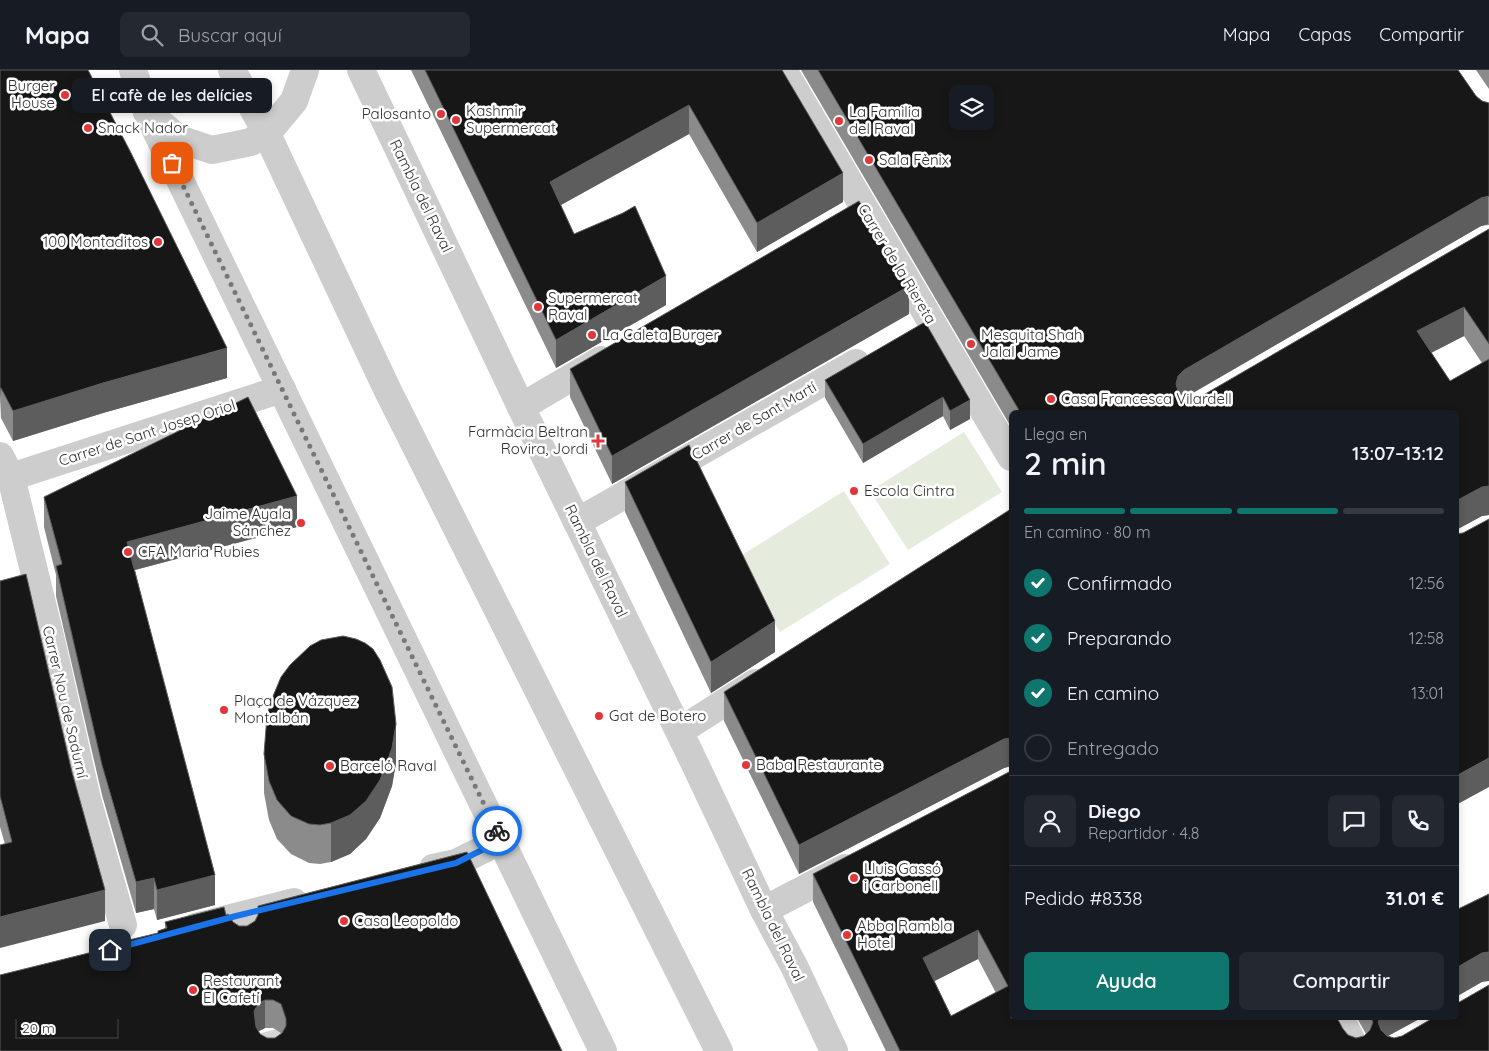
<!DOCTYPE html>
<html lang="es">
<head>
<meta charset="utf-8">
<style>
	body { margin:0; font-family:Quicksand,sans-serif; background:#242831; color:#f1f3f6; height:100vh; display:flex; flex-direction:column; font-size:19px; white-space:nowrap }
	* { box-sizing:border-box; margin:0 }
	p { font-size:16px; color:#9ea1a6 }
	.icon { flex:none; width:28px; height:28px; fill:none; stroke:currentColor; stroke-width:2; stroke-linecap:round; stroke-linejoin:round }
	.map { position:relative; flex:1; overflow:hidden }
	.side { position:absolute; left:1009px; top:340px; width:450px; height:610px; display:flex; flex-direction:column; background:#171b24; border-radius:8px; box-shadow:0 2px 8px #0003 }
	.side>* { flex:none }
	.tools { position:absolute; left:949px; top:15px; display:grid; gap:10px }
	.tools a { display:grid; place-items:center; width:45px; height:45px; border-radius:8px; background:#171b24; box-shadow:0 2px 8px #0003; font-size:25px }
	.scale { position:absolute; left:15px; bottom:12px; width:104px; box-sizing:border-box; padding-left:5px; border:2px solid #303030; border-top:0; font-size:14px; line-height:18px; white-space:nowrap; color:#303030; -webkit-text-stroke:4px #fff; paint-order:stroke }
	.pin { position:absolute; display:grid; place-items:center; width:42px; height:42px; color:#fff; margin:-21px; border-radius:10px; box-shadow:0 2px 8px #0006 }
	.courier { position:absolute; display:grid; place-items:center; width:50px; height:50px; margin:-25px; border:4px solid #1a73e8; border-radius:50%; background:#fff; color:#222; box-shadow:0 1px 6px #0007 }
	.bubble { position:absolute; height:35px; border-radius:8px; background:#171b24; box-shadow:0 2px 8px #0003; font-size:16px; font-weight:600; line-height:35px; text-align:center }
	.summary em { font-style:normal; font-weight:600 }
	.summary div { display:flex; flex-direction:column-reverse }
	.summary { display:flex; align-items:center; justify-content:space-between; height:85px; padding:0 15px }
	h1 { font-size:32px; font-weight:600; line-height:38px }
	.bar { display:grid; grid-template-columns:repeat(4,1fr); gap:8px 5px; align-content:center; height:60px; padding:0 15px }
	.bar i { height:6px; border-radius:4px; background:#363941 }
	.bar .active { background:#0f766e }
	.bar p { grid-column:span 4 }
	.line { display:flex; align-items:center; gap:12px; padding:0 15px; border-top:1px solid #363941 }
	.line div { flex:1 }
	.round { display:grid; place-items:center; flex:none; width:52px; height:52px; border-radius:8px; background:#242831 }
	ol { padding:0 15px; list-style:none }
	li { display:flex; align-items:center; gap:15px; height:55px }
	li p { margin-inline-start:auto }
	li .icon { padding:5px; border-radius:50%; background:#0f766e; color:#fff; stroke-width:4 }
	li:last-child { color:#9ea1a6 }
	li i { width:28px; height:28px; border:2px solid #363941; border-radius:50% }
	.button { display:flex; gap:10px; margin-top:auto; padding:10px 15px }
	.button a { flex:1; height:58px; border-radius:8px; background:#0f766e; color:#fff; font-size:20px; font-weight:600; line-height:58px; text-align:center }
	.button a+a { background:#242831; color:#f1f3f6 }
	header { display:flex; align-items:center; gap:30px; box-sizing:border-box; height:70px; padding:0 25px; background:#171b24; border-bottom:1px solid #363941 }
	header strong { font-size:24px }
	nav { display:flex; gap:28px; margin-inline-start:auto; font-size:18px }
	.search { width:350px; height:45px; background:#242831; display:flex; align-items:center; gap:12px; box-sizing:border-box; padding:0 18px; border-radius:8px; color:#9ea1a6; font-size:19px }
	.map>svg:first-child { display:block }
	.green { fill:#e5ecde }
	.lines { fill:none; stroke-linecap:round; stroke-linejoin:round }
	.pedestrian-tunnel { stroke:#d6d6d6; stroke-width:28; stroke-dasharray:28 14; stroke-linecap:butt }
	.pedestrian { stroke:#cdcdcd; stroke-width:28 }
	.minor { stroke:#cdcdcd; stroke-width:28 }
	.tertiary { stroke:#cdcdcd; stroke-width:28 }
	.wall { fill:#8b8b8b; fill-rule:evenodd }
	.shaded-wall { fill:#5d5d5d }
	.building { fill:#171717; stroke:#5d5d5d; fill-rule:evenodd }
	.done { stroke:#787878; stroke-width:5; stroke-dasharray:0 9 }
	.route { stroke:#1a73e8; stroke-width:6 }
	.poi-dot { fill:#e3363b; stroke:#fff; stroke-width:2 }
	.labels { text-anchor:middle; stroke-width:5; stroke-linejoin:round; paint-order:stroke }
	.poi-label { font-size:15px; fill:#303030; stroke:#fff; text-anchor:start }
	.street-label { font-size:15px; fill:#303030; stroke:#fff }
</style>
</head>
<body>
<header>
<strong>Mapa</strong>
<div class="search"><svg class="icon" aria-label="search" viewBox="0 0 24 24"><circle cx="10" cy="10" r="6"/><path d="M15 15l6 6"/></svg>Buscar aquí</div>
<nav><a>Mapa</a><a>Capas</a><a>Compartir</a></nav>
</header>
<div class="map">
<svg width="1489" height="981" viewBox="0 0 1489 981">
	<rect width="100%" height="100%" fill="#fff"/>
	<g class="green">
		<polygon points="964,362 1002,422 908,480 870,421"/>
		<polygon points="844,421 890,494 780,562 734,490"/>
	</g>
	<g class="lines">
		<polyline class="pedestrian-tunnel" points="256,921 269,973"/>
		<g class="pedestrian">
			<polyline points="232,0 266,62 388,321 719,981"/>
			<polyline points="521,337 601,290"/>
			<polyline points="11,407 50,566 87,729 123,855"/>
			<polyline points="577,452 856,293"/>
		</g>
		<g class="minor">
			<polyline points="783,0 1011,387"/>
			<polyline points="147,42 179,69 212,80 251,72 274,55 294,31 305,0"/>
			<polyline points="0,386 11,407 282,319"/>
			<polyline points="680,661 755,613"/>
			<polyline points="433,798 456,793 502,770"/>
			<polyline points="764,840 845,798"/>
			<polyline points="195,857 294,832"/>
			<polyline points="1340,948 1357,981"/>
		</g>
		<g class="tertiary">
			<polyline points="133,0 147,42 603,981"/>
			<polyline points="361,0 521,337 694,692 764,840 794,896 834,981"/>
		</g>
	</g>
	<g class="wall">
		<polygon points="0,0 227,308 103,343 13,371 1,348"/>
		<polygon points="411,0 782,0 843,132 757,182 689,64 561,135 574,164 666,235 556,298"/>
		<path d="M801,0H1458L1476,26L1482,31L1489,33V155L1481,156L1186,327L1192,329L1200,327L1489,159V445L1482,446L1456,460V342H1011V357ZM1464,266L1482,293L1450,311L1431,283Z"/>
		<polygon points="1476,0 1489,0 1489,19"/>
		<polygon points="909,244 612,414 570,327 570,299"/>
		<polygon points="925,252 970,349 950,360 943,346 863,393 825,328 825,310"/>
		<polygon points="625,412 775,582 711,623 625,442"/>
		<polygon points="44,427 297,457 135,500 215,835 157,850 154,839 136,843 102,725 56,526 56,505 44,457"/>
		<polygon points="1011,439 1011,696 1004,698 799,804 724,651 724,622"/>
		<polygon points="0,511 105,851 5,774 0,757"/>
		<polygon points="264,684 396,693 392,716 380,748 366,769 350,784 331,792 320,794 309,793 291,784 277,769 269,750 264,723"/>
		<path d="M1011,701V948L1343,959L1348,965L1356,968L1364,966L1366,964L1357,948H1421L1388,966L1394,968L1489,981H886L813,832V804ZM978,889L996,923L951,946L934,911Z"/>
		<path d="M226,845L233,852L239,856L562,981H0L125,874V871L158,863V861L165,859V852ZM265,958H273L281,963V964L275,968H267L260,964L259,961Z"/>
	</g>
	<g class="shaded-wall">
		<polygon points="689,35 689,64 550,141 550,112"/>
		<polygon points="843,103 843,132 757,182 757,153"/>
		<polygon points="1488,126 1488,154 1481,156 1184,328 1178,335 1176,314 1178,306 1184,300 1481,128"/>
		<polygon points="666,206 666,235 556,298 556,270"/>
		<polygon points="909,216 909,244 612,414 612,386"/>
		<polygon points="1464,237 1464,266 1417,290 1417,261"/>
		<polygon points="227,278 227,308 103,343 13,371 13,341 103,313"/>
		<polygon points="0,318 1,318 0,348"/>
		<polygon points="943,327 943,346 863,393 863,374"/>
		<polygon points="970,330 970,349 950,360 950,341"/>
		<polygon points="1489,416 1489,445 1482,446 1456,460 1456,431 1482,417"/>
		<polygon points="297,426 297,457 127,502 127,472"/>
		<polygon points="775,551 775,582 711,623 711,592"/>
		<polygon points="396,654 396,693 392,716 380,748 366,769 350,784 331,792 331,753"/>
		<polygon points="1011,668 1011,696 1004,698 799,804 799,775 1004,669"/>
		<polygon points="1489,688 1489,717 1456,735 1456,706"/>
		<polygon points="215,805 215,835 157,850 157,820"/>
		<polygon points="154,808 154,839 136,843 136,812"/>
		<polygon points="105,820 105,851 0,878 0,847"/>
		<polygon points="978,860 978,889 923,917 923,888"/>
		<polygon points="1489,882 1489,911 1482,912 1456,927 1456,898 1482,883"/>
		<polygon points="265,930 265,958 259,961 254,969 254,941 259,933"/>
		<polygon points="1380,948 1421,948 1386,967 1381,973 1378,952"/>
	</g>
	<g class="building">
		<polygon points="0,0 88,0 131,83 227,278 103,313 13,341 1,318 0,318"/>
		<polygon points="425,0 782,0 843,103 757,153 689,35 550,112 574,164 623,143 635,136 666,206 556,270"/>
		<path d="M818,0H1458L1476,26L1482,31L1489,33V126L1481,128L1184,300L1178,306L1176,314L1178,321L1185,327L1192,329L1200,327L1489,159V274L1464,237L1417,261L1450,311L1489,289V416L1482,417L1456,431V342H1020ZM958,24H985V51H958Z"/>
		<polygon points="859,131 909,216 612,386 570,299"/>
		<polygon points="925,252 970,330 950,341 943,327 863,374 825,310"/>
		<polygon points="248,327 297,426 127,472 215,805 157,820 154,808 136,812 102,695 56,496 62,494 44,427"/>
		<polygon points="689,375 775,551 711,592 625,412"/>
		<polygon points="1011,439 1011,668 1004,669 799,775 724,622"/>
		<polygon points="1489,449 1489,688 1456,706 1456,464 1463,463"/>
		<polygon points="26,504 72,702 105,820 0,847 0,775 12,772 0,726 0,511"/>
		<polygon points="343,566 356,569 365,573 373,579 380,590 392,617 396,654 392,678 380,710 366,731 350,745 331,753 320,755 309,754 291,746 277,730 269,711 264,684 267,646 271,631 281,607 290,595 310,576 321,570"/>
		<path d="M1011,701V834L1010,835L1011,837V948H1337L1343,959L1348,965L1356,968L1364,966L1370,960L1373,952L1371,948H1380L1378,952L1381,960L1387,966L1394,968L1402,966L1433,948H1456V934L1489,915V981H900L813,804ZM978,860L1008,916L951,946L923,888Z"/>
		<path d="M467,782L562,981H0V905L125,874V871L158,863V861L167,858L165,852L224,837L226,845L228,844L233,852L239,856H247L255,851L258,845V836ZM265,930H273L281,934L286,949V956L282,963L275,968H267L260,964L256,957L254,941L259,933Z"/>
		<polygon points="1489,824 1489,882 1482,883 1456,898 1456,840"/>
	</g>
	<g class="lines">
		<polyline class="done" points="172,93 497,761"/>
		<polyline class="route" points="110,880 236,846 456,793 502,770 497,761"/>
	</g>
	<g class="poi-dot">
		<circle cx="65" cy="25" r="5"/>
		<circle cx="441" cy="44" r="5"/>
		<circle cx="456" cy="50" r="5"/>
		<circle cx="839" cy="51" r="5"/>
		<circle cx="88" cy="58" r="5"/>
		<circle cx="869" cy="90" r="5"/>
		<circle cx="158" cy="172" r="5"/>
		<circle cx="538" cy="237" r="5"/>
		<circle cx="592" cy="265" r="5"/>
		<circle cx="971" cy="274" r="5"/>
		<circle cx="1051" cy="329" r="5"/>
		<path d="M595.5 363.5h5v5h5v5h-5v5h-5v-5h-5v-5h5z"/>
		<circle cx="854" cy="421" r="5"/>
		<circle cx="301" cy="453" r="5"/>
		<circle cx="128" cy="482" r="5"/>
		<circle cx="224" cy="640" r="5"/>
		<circle cx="599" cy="646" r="5"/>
		<circle cx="746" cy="695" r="5"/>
		<circle cx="330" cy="696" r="5"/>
		<circle cx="854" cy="808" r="5"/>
		<circle cx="344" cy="851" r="5"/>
		<circle cx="847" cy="865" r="5"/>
		<circle cx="193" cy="920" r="5"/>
	</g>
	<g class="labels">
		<g class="poi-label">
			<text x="55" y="21" text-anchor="end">Burger<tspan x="55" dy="17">House</tspan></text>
			<text x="466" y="46">Kashmir<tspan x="466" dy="17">Supermercat</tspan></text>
			<text x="849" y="47">La Familia<tspan x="849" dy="17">del Raval</tspan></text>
			<text x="431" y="49" text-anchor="end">Palosanto</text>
			<text x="98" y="63">Snack Nador</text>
			<text x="879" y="95">Sala Fènix</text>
			<text x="148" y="177" text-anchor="end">100 Montaditos</text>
			<text x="548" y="233">Supermercat<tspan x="548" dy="17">Raval</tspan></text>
			<text x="602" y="270">La Caleta Burger</text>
			<text x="981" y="270">Mesquita Shah<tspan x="981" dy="17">Jalal Jame</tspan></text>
			<text x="1061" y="334">Casa Francesca Vilardell</text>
			<text x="588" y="367" text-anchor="end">Farmàcia Beltran<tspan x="588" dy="17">Rovira, Jordi</tspan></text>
			<text x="864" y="426">Escola Cintra</text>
			<text x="291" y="449" text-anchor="end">Jaime Ayala<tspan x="291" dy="17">Sánchez</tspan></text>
			<text x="138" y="487">CFA Maria Rubies</text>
			<text x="234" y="636">Plaça de Vázquez<tspan x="234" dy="17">Montalbán</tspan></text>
			<text x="609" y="651">Gat de Botero</text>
			<text x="756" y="700">Baba Restaurante</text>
			<text x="340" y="701">Barceló Raval</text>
			<text x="864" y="804">Lluis Gassó<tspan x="864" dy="17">i Carbonell</tspan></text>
			<text x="354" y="856">Casa Leopoldo</text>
			<text x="857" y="861">Abba Rambla<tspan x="857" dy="17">Hotel</tspan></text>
			<text x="203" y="916">Restaurant<tspan x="203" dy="17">El Cafetí</tspan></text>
		</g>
		<g class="street-label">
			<text transform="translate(421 126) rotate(64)" y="5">Rambla del Raval</text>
			<text transform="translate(897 194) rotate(59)" y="5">Carrer de la Riereta</text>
			<text transform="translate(754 351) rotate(-30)" y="5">Carrer de Sant Martí</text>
			<text transform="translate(147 363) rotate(-18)" y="5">Carrer de Sant Josep Oriol</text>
			<text transform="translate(596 491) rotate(64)" y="5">Rambla del Raval</text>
			<text transform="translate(65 632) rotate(77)" y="5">Carrer Nou de Sadurní</text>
			<text transform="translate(773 855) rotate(64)" y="5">Rambla del Raval</text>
		</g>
	</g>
</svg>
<div class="tools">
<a><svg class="icon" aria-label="layers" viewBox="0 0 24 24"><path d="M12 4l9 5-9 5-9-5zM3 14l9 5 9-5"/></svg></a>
</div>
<div class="scale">20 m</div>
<div class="pin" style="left:172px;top:93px;background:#ea580c"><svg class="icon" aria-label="bag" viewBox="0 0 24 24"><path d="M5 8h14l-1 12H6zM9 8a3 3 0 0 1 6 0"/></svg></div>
<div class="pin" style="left:110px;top:880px;background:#1f2937"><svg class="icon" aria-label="home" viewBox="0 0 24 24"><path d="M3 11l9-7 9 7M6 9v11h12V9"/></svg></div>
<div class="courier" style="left:497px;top:761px"><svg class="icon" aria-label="bike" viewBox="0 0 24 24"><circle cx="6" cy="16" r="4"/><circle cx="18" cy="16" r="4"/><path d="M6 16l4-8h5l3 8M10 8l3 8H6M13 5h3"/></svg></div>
<div class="bubble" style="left:72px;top:8px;width:200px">El cafè de les delícies</div>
<section class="side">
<div class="summary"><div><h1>2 min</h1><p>Llega en</p></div><em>13:07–13:12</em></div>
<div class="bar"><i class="active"></i><i class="active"></i><i class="active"></i><i></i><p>En camino · 80 m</p></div>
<ol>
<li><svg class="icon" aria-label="check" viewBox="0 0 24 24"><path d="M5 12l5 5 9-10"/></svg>Confirmado<p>12:56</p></li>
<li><svg class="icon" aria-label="check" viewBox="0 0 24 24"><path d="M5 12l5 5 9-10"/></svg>Preparando<p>12:58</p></li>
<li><svg class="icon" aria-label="check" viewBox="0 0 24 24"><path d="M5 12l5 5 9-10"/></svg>En camino<p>13:01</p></li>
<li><i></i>Entregado</li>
</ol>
<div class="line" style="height:90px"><a class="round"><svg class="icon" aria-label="person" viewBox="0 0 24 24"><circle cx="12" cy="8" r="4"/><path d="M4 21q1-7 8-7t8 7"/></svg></a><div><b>Diego</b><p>Repartidor · 4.8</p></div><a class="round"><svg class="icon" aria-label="chat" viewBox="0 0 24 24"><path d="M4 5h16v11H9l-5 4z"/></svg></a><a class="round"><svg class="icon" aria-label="phone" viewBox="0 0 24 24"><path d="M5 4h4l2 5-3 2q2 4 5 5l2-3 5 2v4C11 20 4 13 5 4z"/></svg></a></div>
<div class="line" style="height:65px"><div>Pedido #8338</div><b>31.01 €</b></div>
<div class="button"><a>Ayuda</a><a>Compartir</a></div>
</section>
</div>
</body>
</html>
